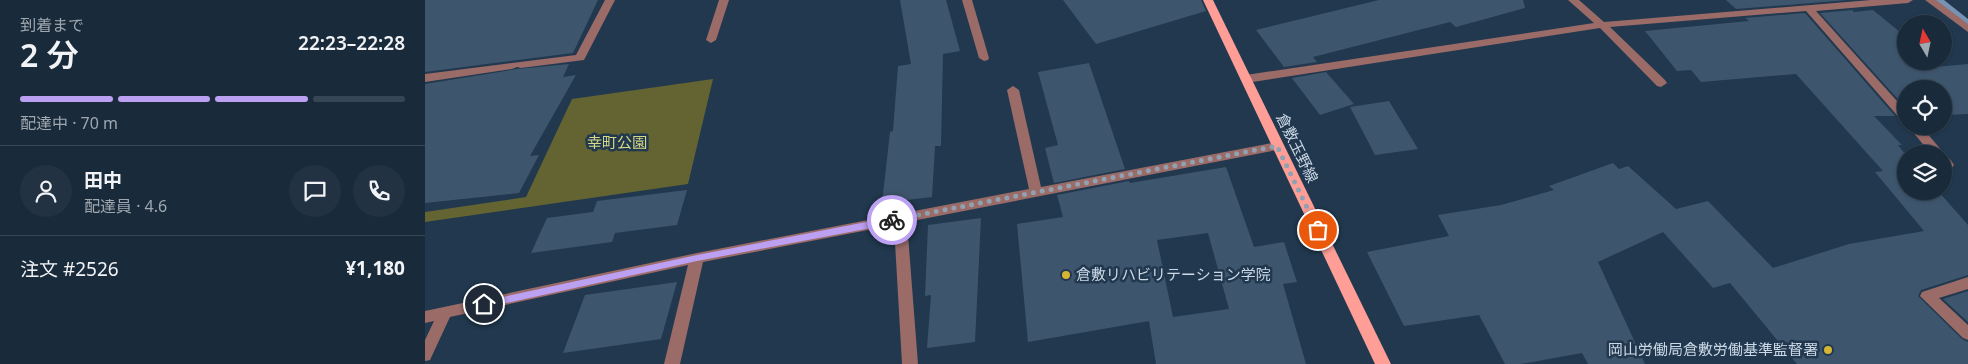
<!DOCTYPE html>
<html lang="ja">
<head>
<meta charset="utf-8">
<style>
	body { margin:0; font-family:"Noto Sans","Noto Sans JP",sans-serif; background:#223242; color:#f1f3f6; height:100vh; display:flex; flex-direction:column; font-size:19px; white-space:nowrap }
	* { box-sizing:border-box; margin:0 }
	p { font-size:16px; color:#9fa7af }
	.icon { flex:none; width:28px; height:28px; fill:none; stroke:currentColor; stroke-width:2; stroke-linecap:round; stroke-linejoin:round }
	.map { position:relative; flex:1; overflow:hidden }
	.side { display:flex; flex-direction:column; background:#192a3a; width:425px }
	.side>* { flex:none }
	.needle { width:32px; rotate:351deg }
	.controls { position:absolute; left:1472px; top:15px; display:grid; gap:10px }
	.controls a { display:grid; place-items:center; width:55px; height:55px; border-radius:50%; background:#192a3a; box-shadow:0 1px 4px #0004,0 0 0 1px #374654; font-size:25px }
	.pin { position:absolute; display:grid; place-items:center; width:42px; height:42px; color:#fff; margin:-21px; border:2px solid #fff; border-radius:50%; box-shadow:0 1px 5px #0007 }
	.courier { position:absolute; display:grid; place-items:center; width:50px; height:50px; margin:-25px; border:4px solid #bca0f2; border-radius:50%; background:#fff; color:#222; box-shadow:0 1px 6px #0007 }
	.summary em { font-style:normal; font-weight:600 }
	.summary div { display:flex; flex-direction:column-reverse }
	.summary { display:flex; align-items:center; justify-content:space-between; height:85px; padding:0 20px }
	h1 { font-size:32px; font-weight:600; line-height:38px }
	.bar { display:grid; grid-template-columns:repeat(4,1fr); gap:8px 5px; align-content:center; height:60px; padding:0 20px }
	.bar i { height:6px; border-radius:4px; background:#374654 }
	.bar .on { background:#bca0f2 }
	.bar p { grid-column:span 4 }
	.line { display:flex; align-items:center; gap:12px; padding:0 20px; border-top:1px solid #374654 }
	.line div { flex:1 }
	.round { display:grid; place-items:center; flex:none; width:52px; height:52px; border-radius:26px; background:#223242 }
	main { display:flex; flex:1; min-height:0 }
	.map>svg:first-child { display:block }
	.green { fill:#636432 }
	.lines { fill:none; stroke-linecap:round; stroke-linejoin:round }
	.stream { fill:#7892b4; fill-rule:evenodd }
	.building { fill:#3e566d; fill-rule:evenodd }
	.minor { fill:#9b6b68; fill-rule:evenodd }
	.major { fill:#fe9e97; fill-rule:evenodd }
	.route { fill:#bca0f2 }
	.done { stroke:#90a1b1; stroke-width:5; stroke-dasharray:0 9 }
	.poi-dot { fill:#d5b534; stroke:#21384e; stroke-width:2 }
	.labels { text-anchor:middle; stroke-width:5; stroke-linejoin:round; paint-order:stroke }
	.park-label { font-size:15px; fill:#d7d985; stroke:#21384e }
	.street-label { font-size:15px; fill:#cbd9e7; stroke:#21384e }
	.poi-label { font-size:15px; fill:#cbd9e7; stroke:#21384e; text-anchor:start }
</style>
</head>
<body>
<main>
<section class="side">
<div class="summary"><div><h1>2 分</h1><p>到着まで</p></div><em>22:23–22:28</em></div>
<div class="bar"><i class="on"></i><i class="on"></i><i class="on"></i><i></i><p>配達中 · 70 m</p></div>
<div class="line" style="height:90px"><a class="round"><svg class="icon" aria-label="person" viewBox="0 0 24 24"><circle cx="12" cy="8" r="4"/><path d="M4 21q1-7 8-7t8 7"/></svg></a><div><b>田中</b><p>配達員 · 4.6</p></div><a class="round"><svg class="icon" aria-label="chat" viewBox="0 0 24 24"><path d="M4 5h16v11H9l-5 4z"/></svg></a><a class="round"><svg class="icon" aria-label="phone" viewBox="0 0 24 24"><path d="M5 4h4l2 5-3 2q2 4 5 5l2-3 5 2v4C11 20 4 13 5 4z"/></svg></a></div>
<div class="line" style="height:65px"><div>注文 #2526</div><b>¥1,180</b></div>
</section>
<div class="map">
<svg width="1543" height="364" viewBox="0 0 1543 364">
	<rect width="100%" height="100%" fill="#21384e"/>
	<polygon class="green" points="288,79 263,184 0,222 0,212 101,197 147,99"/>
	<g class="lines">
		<polygon class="stream" points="1510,0 1519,0 1543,19 1543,25"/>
	</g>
	<g class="building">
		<polygon points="0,0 173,0 148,53 0,72"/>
		<polygon points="475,0 521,0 535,51 518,54 516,146 510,146 507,197 457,203 465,132 468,131 473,66 486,64"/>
		<polygon points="638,0 776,0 781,11 671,44"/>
		<polygon points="954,0 1098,0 1100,8 1031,27 1025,22 888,57 892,62 859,67 831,30"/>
		<polygon points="1301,0 1423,0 1311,9"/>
		<polygon points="1428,10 1428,12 1448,10 1481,37 1481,61 1505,61 1510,67 1543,64 1543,114 1519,115 1519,89 1481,89 1481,108 1395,13"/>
		<polygon points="1380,13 1470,116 1449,116 1477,145 1473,145 1481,155 1481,191 1513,191 1543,225 1543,275 1496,290 1493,296 1537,339 1543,342 1543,364 1372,364 1305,283 1288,288 1238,232 1173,262 1220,364 1163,364 1157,353 1096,364 1080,364 1054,315 979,326 942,252 1024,236 1013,215 1076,205 1129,190 1124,186 1188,163 1194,169 1203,166 1251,209 1283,201 1348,268 1424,244 1499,231 1450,172 1458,171 1371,74 1276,82 1266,70 1252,71 1220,31 1324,21 1320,18"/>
		<polygon points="664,63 700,169 629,183 620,148 633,145 613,72"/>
		<polygon points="144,64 138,77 151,75 105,156 114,155 94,193 0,203 0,84 92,69"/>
		<polygon points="901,72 929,104 895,115 867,78"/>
		<polygon points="964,101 993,149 950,155 925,107"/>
		<path d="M801,167L829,247L859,242L872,282L858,284L881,364H731L724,321L603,342L592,224L638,217L632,195L704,181L705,183ZM783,233L804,309L748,317L732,240Z"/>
		<polygon points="262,190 252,225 190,233 187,242 106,253 122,218 168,212 172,201"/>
		<polygon points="556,218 550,342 502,348 506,295 500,296 503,225"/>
		<polygon points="252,282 236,339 138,353 160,295"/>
		<polygon points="1543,291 1543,322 1518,299"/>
	</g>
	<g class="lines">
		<g class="minor">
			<polygon points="180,0 190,0 159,60 96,68 92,67 87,69 0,82 0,74 151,55"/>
			<polygon points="294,0 304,0 291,40 286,43 281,40"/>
			<polygon points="537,0 547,0 564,58 563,60 559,61 554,58"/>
			<polygon points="1143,0 1154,0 1179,22 1446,0 1488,0 1483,3 1391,11 1481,111 1481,122 1477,121 1381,11 1185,27 1240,80 1242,83 1236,87 1232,86 1175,28 821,83 815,79 821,75 1169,23"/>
			<polygon points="1500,0 1511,0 1543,24 1543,32"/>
			<polygon points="588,86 594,90 616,187 852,142 858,146 852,150 482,222 493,364 477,364 469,225 278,262 255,364 239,364 263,265 25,317 5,360 0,361 0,340 9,321 0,323 0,311 272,253 604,189 582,90"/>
			<polygon points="1483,126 1496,126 1517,151 1519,154 1519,155 1506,154"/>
			<path d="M1519,156C1524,157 1526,160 1529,165L1527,168H1519Z"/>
			<polygon points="1543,277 1543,289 1514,298 1543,325 1543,340 1538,338 1495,296 1497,292"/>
		</g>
		<polygon class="major" points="778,0 788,0 966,364 950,364"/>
	</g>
	<polygon class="route" points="467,217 471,220 467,224 272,261 59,308 54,304 59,301 272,255"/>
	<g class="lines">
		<polyline class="done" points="467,220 852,146 893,230"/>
	</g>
	<g class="poi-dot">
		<circle cx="641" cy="275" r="5"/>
		<circle cx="1403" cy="350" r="5"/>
	</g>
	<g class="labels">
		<g class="park-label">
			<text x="192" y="148">幸町公園</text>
		</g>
		<g class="street-label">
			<text transform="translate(872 148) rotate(64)" y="5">倉敷玉野線</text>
		</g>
		<g class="poi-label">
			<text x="651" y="280">倉敷リハビリテーション学院</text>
			<text x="1393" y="355" text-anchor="end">岡山労働局倉敷労働基準監督署</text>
		</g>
	</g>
</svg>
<div class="controls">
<a><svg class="needle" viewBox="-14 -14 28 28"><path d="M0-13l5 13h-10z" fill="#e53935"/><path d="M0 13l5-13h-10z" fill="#9fa7af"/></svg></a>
<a><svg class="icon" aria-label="locate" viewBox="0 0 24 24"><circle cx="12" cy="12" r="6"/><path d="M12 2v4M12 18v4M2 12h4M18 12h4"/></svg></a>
<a><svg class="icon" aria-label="layers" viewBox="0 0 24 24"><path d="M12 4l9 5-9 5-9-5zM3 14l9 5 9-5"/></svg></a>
</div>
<div class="pin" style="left:893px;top:230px;background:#ea580c"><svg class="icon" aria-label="bag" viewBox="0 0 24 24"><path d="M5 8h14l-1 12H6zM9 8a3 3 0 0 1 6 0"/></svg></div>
<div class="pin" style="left:59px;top:304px;background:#1f2937"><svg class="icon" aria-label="home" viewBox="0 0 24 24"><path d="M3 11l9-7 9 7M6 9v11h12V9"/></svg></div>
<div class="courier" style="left:467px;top:220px"><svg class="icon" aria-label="bike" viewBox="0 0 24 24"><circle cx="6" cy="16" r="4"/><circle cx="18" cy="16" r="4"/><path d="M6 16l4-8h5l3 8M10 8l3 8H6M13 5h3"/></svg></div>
</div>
</main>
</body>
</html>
